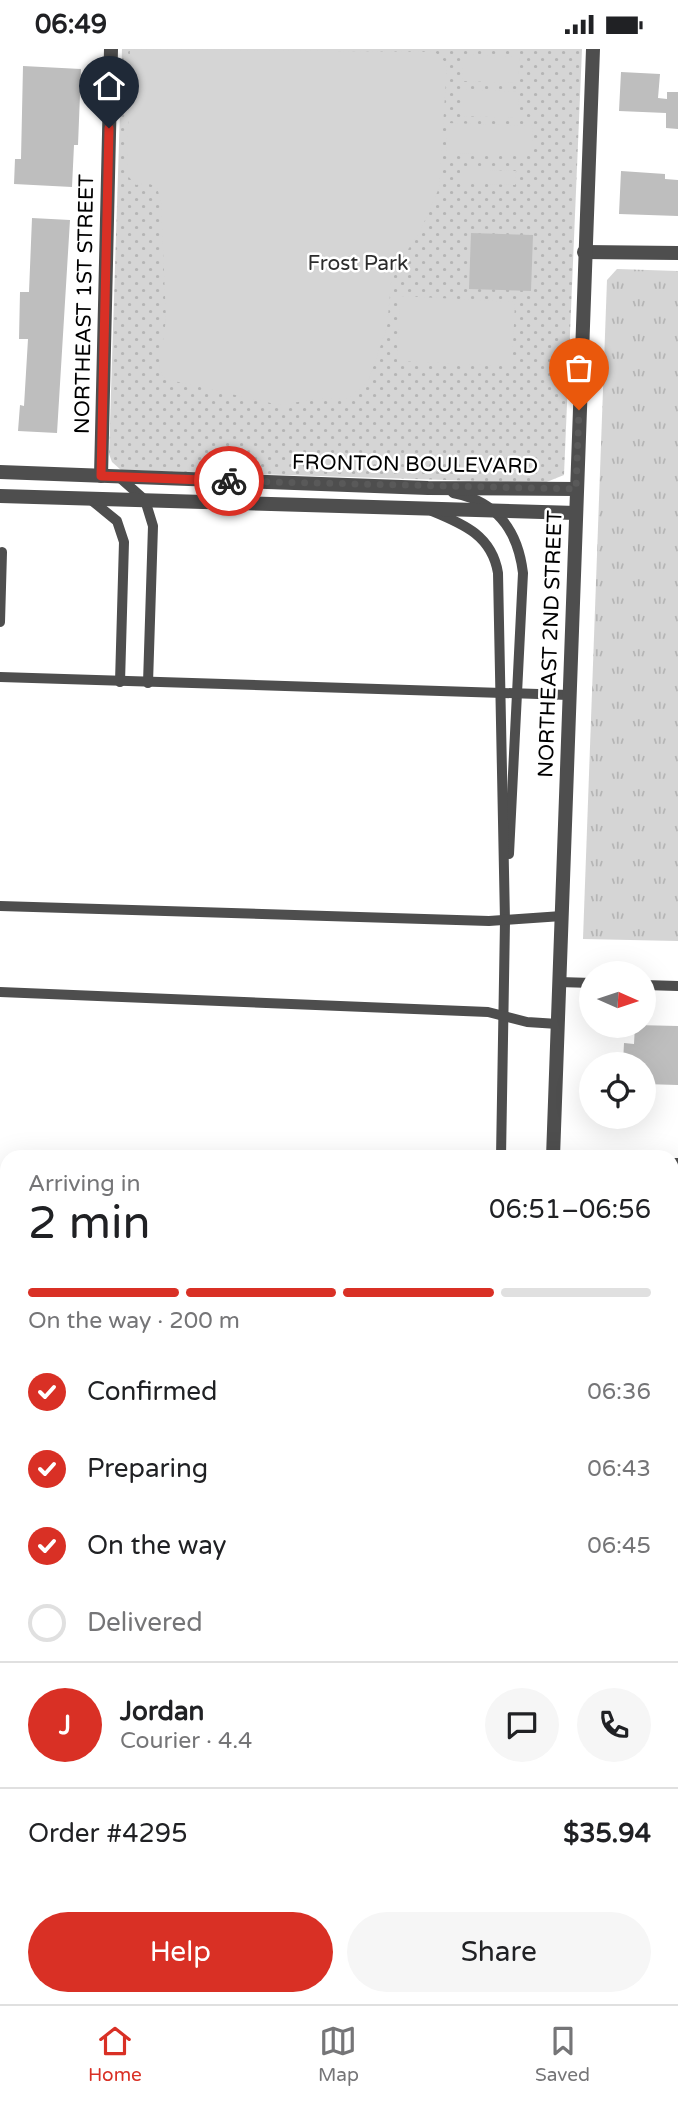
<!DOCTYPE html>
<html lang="en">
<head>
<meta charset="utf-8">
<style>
	body { margin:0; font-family:"Varela Round",sans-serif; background:#f6f6f6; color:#202124; height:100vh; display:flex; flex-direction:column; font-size:26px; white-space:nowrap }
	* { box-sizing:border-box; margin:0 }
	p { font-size:23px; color:#757577 }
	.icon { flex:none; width:38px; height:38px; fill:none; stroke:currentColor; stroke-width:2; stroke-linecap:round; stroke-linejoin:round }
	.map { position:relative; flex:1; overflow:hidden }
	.drawer { position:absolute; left:0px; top:1101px; width:679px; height:856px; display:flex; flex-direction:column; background:#fff; border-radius:21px 21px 0 0; box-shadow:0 7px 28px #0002 }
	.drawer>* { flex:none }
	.needle { width:46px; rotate:93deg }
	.buttons { position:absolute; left:579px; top:912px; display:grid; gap:14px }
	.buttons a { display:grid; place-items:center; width:77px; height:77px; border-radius:50%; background:#fff; box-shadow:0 7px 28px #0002; font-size:35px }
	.pin { position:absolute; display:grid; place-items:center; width:60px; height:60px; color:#fff; margin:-72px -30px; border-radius:50% 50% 50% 0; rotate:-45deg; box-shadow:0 0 7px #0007 }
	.pin .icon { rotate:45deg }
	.courier { position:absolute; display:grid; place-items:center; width:70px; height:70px; margin:-35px; border:5px solid #d93025; border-radius:50%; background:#fff; color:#222; box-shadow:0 2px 9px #0007 }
	.summary em { font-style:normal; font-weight:600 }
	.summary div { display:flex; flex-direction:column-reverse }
	.summary { display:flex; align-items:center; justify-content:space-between; height:119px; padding:0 28px }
	h1 { font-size:46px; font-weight:600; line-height:52px }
	.bar { display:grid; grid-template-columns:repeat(4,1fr); gap:10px 7px; align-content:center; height:84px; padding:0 28px }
	.bar i { height:9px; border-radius:5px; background:#e0e0e0 }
	.bar .on { background:#d93025 }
	.bar p { grid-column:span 4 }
	.line { display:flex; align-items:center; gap:18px; padding:0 28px; border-top:2px solid #e0e0e0 }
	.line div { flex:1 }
	.round { display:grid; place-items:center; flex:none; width:74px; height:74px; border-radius:37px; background:#f6f6f6 }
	ol { padding:0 28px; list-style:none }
	li { display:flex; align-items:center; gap:21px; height:77px }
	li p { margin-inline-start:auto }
	li .icon { padding:7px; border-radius:50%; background:#d93025; color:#fff; stroke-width:4 }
	li:last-child { color:#757577 }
	li i { width:38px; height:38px; border:4px solid #e0e0e0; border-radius:50% }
	.primary-button { display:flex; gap:14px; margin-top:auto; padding:14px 28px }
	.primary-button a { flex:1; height:80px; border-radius:42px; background:#d93025; color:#fff; font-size:28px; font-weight:600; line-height:80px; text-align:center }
	.primary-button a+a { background:#f6f6f6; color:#202124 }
	.status { display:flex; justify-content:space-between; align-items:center; height:49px; padding:0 35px; background:#fff; direction:ltr }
	.status svg { height:19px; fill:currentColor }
	.tabs { display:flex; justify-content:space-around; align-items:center; height:98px; border-top:2px solid #e0e0e0; background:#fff; font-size:19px; color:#757577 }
	.tabs a { display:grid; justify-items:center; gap:4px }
	.tabs .on { color:#d93025 }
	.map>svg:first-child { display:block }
	.grass { fill:url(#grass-tufts) }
	.park { fill:url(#park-dots) }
	.garden { fill:#d5d5d5 }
	.water { fill:url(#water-waves) }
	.building { fill:#bebebe }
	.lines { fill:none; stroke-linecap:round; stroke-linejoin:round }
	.lane { stroke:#4e4e4e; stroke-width:10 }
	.street { stroke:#4e4e4e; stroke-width:14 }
	.done { stroke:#595959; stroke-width:7; stroke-dasharray:0 12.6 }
	.route { stroke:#d93025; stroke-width:9 }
	.labels { text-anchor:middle; stroke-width:5; stroke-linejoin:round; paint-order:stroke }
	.park-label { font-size:21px; fill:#2c2c2c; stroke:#fff }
	.street-label { font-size:21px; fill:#000; stroke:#fff }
</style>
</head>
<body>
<div class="status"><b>06:49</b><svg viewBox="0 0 49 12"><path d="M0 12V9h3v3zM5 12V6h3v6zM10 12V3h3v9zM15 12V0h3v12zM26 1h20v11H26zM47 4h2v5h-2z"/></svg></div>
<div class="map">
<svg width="678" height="1955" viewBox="0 0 678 1955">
	<defs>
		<pattern id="grass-tufts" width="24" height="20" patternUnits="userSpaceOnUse" patternTransform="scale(1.75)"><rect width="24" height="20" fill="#d5d5d5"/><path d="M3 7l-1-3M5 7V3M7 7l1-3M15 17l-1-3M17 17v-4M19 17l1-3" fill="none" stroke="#b5b5b5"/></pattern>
		<pattern id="park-dots" width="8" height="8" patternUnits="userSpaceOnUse" patternTransform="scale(1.75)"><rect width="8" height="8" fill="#d5d5d5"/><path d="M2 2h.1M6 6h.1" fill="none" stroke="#b5b5b5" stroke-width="1.8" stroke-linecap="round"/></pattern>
		<pattern id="water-waves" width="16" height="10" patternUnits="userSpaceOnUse" patternTransform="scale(1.75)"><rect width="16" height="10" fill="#9c9c9c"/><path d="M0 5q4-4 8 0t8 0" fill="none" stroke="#7d7d7d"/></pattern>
	</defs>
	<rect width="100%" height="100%" fill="#fff"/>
	<polygon class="grass" points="617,220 678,222 678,892 583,890 607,231"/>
	<polygon class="park" points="122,0 582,0 564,426 544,434 121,421 112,413 109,405"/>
	<g class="garden">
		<polygon points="130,0 435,3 447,15 439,139 419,185 392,223 387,278 368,333 347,350 324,349 279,356 165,330 159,320 166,270 161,154 157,138 147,134 136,136 127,126"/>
		<polygon points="463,5 520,8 518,34 462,32"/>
		<polygon points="462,40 519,43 518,69 462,67"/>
		<polygon points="447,74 533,77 532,107 446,104"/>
		<polygon points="460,120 516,122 515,136 460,134"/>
		<polygon points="400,247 515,253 512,317 397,312"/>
	</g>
	<polygon class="water" points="0,1463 6,1516 0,1524"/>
	<g class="building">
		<polygon points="23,17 81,20 78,96 74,96 72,138 14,135 15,110 21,110"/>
		<polygon points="621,23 660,25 658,49 667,50 667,43 678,43 678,80 666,79 666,64 619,62"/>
		<polygon points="621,122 665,125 665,130 678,131 678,167 619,165"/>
		<polygon points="32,169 70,171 57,384 18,382 20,356 24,357 28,290 19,290 20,243 29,243"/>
		<polygon points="471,184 533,186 531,242 469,240"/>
		<polygon points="635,976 678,977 678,1036 644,1035 644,1015 623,1015 624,994 634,995"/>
	</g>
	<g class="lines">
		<g class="lane">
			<polyline points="119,428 145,451 153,477 148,634"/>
			<path d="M453,444C497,452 518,482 523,524L509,805"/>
			<polyline points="90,450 117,472 124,493 120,633"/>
			<path d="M432,462C464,475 492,487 498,524L505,872L501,1108"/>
			<polyline points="0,573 2,503"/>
			<polyline points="0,628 569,646"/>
			<polyline points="0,857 489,872 562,867"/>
			<polyline points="559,933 592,934"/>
			<polyline points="644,936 678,937"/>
			<polyline points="0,943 488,963 527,973 558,975"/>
			<polyline points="672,1114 678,1114"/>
			<polyline points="0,1143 7,1144"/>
			<polyline points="0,1196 7,1196"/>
			<polyline points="0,1550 7,1544"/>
			<polyline points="0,1571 7,1567"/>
			<polyline points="0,1693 7,1693"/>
			<polyline points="0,1754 7,1761"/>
			<polyline points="53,1955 53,1950"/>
			<polyline points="654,1955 655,1950"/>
		</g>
		<g class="street">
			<polyline points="584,203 678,204"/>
			<polyline points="0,423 428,439 576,440"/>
			<polyline points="101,427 111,0"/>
			<polyline points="0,447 576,464"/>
			<polyline points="553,1108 593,0"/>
			<polyline points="672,1212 678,1212"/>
			<polyline points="672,1578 678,1579"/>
			<polyline points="144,1955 144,1950"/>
			<polyline points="532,1955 532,1950"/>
		</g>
	</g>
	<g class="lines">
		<polyline class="done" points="229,432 576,440 579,361"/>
		<polyline class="route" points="109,79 101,427 229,432"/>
	</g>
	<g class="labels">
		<g class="park-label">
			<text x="358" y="221">Frost Park</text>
		</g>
		<g class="street-label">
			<text transform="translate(84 255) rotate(-89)" y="7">NORTHEAST 1ST STREET</text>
			<text transform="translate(415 415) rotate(1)" y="7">FRONTON BOULEVARD</text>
			<text transform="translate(550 595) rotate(-88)" y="7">NORTHEAST 2ND STREET</text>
		</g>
	</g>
</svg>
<div class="buttons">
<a><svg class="needle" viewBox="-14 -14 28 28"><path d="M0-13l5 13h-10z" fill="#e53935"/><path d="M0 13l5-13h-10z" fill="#757577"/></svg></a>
<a><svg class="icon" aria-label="locate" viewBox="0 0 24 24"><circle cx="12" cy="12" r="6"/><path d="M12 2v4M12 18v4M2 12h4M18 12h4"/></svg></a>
</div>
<div class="pin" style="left:579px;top:361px;background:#ea580c"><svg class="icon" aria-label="bag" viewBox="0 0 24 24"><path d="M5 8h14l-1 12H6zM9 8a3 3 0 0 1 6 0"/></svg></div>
<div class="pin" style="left:109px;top:79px;background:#1f2937"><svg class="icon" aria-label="home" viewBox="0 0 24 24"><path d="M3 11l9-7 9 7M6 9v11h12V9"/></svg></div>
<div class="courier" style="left:229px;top:432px"><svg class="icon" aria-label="bike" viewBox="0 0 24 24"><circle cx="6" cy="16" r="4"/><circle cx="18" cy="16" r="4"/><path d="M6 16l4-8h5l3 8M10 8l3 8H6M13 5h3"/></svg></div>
<section class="drawer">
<div class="summary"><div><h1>2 min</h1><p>Arriving in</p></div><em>06:51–06:56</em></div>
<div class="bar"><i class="on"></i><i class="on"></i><i class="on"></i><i></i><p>On the way · 200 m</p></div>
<ol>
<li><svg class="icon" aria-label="check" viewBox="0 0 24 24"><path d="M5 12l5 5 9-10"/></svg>Confirmed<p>06:36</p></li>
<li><svg class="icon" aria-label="check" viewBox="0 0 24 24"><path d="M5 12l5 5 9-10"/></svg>Preparing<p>06:43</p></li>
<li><svg class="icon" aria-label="check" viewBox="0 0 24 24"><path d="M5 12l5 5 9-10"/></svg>On the way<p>06:45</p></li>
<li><i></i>Delivered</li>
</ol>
<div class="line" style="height:126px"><b class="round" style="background:#d93025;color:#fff">J</b><div><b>Jordan</b><p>Courier · 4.4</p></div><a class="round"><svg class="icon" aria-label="chat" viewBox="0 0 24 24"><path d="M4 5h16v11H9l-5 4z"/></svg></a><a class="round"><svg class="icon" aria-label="phone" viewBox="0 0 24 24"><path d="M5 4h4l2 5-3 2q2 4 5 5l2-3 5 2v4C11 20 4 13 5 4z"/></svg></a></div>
<div class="line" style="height:91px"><div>Order #4295</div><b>$35.94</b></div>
<div class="primary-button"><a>Help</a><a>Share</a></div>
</section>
</div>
<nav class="tabs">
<a class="on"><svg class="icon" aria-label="home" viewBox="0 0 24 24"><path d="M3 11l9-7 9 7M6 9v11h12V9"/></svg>Home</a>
<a><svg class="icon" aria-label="map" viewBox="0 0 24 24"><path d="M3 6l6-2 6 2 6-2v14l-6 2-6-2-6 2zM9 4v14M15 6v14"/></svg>Map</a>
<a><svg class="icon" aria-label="saved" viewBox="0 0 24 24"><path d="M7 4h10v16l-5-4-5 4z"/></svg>Saved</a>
</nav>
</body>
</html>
